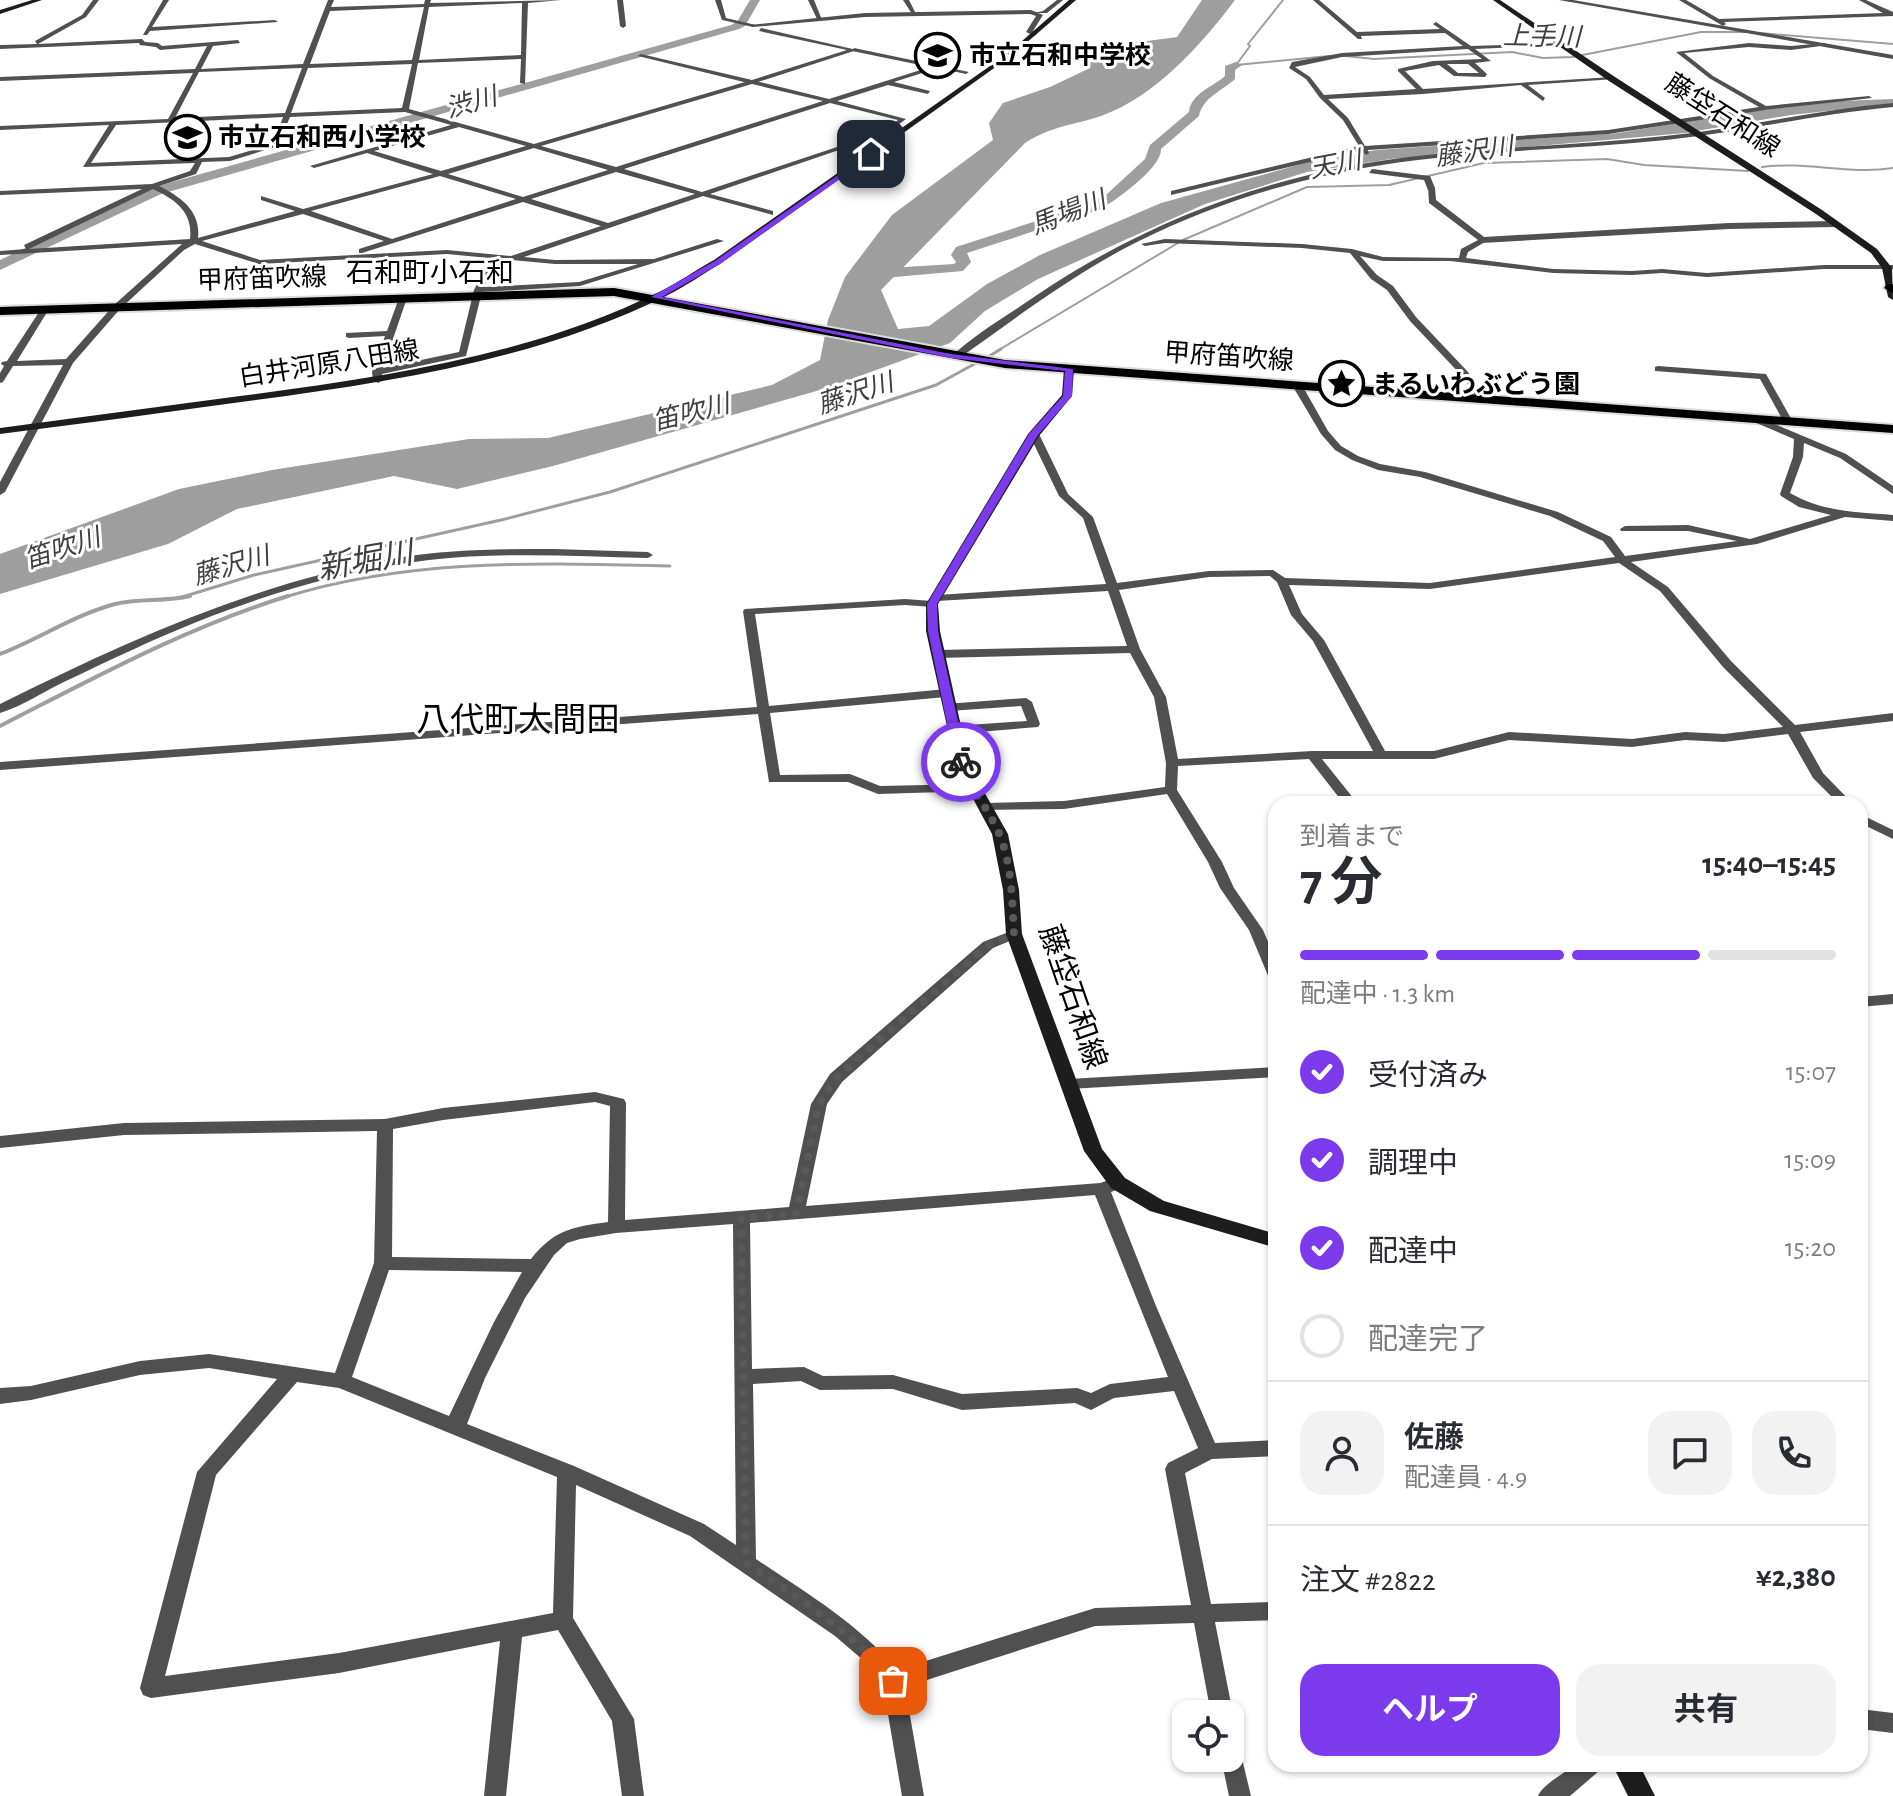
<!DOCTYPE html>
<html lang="ja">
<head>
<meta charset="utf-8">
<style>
	body { margin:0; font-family:"Alegreya Sans","Noto Sans JP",sans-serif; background:#f2f2f3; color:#2b2b33; height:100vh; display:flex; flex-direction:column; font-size:30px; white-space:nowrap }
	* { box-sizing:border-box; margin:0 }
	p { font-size:26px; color:#7c7c81 }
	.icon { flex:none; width:44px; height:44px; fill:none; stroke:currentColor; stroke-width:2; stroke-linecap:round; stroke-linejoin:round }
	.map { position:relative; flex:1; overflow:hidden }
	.drawer { position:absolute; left:1268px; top:796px; width:600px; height:976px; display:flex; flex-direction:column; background:#fff; border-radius:24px; box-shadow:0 2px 6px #0004 }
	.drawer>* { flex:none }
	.fabs { position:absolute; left:1172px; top:1700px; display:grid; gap:16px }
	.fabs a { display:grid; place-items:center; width:72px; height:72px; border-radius:16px; background:#fff; box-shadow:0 2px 6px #0004; font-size:40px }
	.pin { position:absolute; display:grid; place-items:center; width:68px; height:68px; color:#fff; margin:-34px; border-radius:16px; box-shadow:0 4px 12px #0006 }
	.courier { position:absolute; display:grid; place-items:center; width:80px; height:80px; margin:-40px; border:6px solid #7c3aed; border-radius:50%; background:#fff; color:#222; box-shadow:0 2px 10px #0007 }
	.head em { font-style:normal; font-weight:700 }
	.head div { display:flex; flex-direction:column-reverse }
	.head { display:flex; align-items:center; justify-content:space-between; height:136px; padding:0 32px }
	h1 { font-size:52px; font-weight:700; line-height:60px }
	.bar { display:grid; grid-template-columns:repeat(4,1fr); gap:12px 8px; align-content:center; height:96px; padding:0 32px }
	.bar i { height:10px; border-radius:6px; background:#e1e1e2 }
	.bar .selected { background:#7c3aed }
	.bar p { grid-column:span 4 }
	.line { display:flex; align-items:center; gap:20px; padding:0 32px; border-top:2px solid #e1e1e2 }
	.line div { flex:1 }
	.round { display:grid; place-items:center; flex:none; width:84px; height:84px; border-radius:24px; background:#f2f2f3 }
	ol { padding:0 32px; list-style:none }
	li { display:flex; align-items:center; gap:24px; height:88px }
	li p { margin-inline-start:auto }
	li .icon { padding:8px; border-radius:50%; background:#7c3aed; color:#fff; stroke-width:4 }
	li:last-child { color:#7c7c81 }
	li i { width:44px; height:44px; border:4px solid #e1e1e2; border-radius:50% }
	.action { display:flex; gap:16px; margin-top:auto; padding:16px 32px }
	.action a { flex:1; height:92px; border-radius:24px; background:#7c3aed; color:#fff; font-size:32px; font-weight:700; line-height:92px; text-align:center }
	.action a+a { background:#f2f2f3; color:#2b2b33 }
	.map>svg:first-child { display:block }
	.water { fill:#9e9e9e }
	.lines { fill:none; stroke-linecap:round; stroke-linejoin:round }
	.stream-far2 { stroke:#9e9e9e; stroke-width:2 }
	.stream-far1 { stroke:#9e9e9e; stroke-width:3 }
	.stream { stroke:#9e9e9e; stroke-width:4 }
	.river { fill:#9e9e9e; fill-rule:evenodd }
	.primary-casing { stroke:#dbdbdb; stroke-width:4 }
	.motorway-casing { stroke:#dbdbdb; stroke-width:4 }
	.minor { fill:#505050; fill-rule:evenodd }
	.tertiary { fill:#505050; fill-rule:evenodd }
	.secondary { fill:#1d1d1d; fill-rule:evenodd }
	.primary { fill:#000; fill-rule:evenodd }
	.motorway { fill:#000; fill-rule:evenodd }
	.route { fill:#7c3aed }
	.done { stroke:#595959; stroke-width:8; stroke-dasharray:0 14.4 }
	.labels { text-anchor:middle; stroke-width:6; stroke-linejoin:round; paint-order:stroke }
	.far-water-label { font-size:26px; font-style:italic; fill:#3f3f3f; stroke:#fff }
	.far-poi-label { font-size:26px; font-weight:bold; fill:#000; stroke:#fff; text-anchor:start }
	.far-street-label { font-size:26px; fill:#000; stroke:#fff }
	.far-quarter-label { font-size:28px; fill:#000; stroke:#fff }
	.street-label { font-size:30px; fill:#000; stroke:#fff }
	.water-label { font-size:32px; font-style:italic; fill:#3f3f3f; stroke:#fff }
	.quarter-label { font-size:34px; fill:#000; stroke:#fff }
</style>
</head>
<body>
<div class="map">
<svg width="1893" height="1796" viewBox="0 0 1893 1796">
	<rect width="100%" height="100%" fill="#fff"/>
	<path class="water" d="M1202,0H1235C1201,45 1155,97 1101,116C1071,126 1054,125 1025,143L881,290L898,329L929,326L987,284L1040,255L1161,203L1312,161L1376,150L1618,133L1737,113L1840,101L1893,99V104L1791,115L1685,133L1391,159L1307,172L1205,204L1038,279L985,311L950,343L827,388L553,466L457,489L394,476L237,509L168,544L0,594V554L179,489L272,470L469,439L548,438L772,385L820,360L828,320L845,277L892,215L993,140L989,123L1003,103L1050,87L1088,69L1090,57L1110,46L1177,37Z"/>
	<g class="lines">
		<g class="stream-far2">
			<polyline points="1759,33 1893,44"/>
			<polyline points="1346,56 1374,59 1512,52 1543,58 1572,57 1701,32 1746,32"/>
			<polyline points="1236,65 1329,56"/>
			<polyline points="1236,65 1250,46 1248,44 1283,0"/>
			<path d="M1762,167C1806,161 1849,175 1893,168"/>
			<polyline points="997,351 1183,240 1307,187 1389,185 1484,163 1607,159 1644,165 1748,171"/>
		</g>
		<g class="stream-far1">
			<polyline points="986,358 1001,349"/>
			<polyline points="179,598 254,575 501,520 610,492 936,385 978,362"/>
			<path d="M282,598C409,558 538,563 670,566"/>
		</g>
		<g class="stream">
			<path d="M0,654C39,639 74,615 115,604C139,598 166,602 190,596"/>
			<path d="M0,726C94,678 187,627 288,596"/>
		</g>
		<g class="river">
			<polygon points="750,0 760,0 745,26 739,29 161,194 0,270 0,260 151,188 731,25 737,22"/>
			<path d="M1236,62L1242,65L1235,70V79C1222,91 1203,97 1199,116L1161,149C1162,168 1115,201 1099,210L967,253L971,262L963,271L872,279L864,274L872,269L954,264L956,262L951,255L956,247L1089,204L1107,194L1145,159L1150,145L1189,112C1191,93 1213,87 1225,76V66Z"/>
		</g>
		<defs>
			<polygon id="primary" points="614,288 1005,360 1893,425 1893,433 1005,368 614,296 0,315 0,307"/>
			<polygon id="motorway" points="1893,284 1893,293 1884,288 1886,285"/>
		</defs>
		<use href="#primary" class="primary-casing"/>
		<use href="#motorway" class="motorway-casing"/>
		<g class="minor">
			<path d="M93,0H99L86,17L38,44L142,39L145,42L158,43L162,46L238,40L240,43L213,46L201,69L303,64L328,0H334L331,7L424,4L425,0H431L430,3L561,0L528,3L525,84L520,83L521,59L418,63L409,109L534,144L752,80L829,99L930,67L852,51L854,48L969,72L966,74L938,68L894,82L930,91L928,94L888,85L837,101L906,119L886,134L710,194L773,211V215L703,196L524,257L555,260L654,259L717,239L724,241L580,286L482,292L466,356L382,374L383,380L378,383L373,380L372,372L385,336L349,338L346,337V333L387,331L399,298L403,295L407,298L383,368L459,352L474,290L488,263L500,259L447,254L259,264L195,244L184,250L120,309L73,363L5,492L0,495V482L63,365L13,366L3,382L0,383V373L4,366L1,364L2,362L7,361L41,309L45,306L49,309L17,361L66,359L114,305L182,244L0,255V251L26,249L24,245L142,189L0,195V191L152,184L190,171L195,163L83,167L109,125L0,130V126L168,119L193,73L0,81V77L195,69L207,46L160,50L156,47L140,45L139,43L0,49V45L37,44L35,41L82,15ZM522,3L521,55L419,60L429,7ZM424,7L412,60L310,64L330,11ZM412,64L402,108L291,113L308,68ZM302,68L285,113L175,118L199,72ZM752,84L823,101L616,167L541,146ZM830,103L898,120L882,132L702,192L624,169ZM405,112L451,125L310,166L314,168L367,153L433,174L303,209L261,196V200L295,211L198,238C201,211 181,197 159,186L196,174L202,162L230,161L278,146L290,117ZM283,117L273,144L229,157L91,163L116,125ZM459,127L526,146L441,171L374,151ZM534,148L608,170L523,197L448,174ZM616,172L695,194L608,223L531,199ZM440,176L516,199L392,239L311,211ZM153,189C176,200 193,212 190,239L29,249ZM523,202L601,226L511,256L447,250L260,260L202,241L303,214L384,241L359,249V253H362ZM512,260L555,264H638L579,282L484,287L494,267Z"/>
			<polygon points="163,0 169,0 152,27 275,20 278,22 150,31 147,35 143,35"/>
			<polygon points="617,0 623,0 626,26 623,28 620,26"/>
			<polygon points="715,0 721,0 726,18 756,25 753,27 722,20"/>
			<polygon points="808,0 814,0 822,20 817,19"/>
			<polygon points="903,0 909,0 916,14 912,14"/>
			<polygon points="1057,0 1063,0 1047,13 1034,13 1043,11"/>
			<path d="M1313,0H1319L1357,32L1440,29L1433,24L1436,22L1471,46L1562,43L1565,45L1475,49L1491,61L1475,63L1487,74L1485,77L1454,76L1439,65L1405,71L1423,89L1612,77L1615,79L1528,85L1545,98L1543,101L1521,85L1423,94L1328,99L1348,118L1365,146L1608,130L1759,107L1709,78L1676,52L1749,43L1791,46L1825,43L1828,45L1791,50L1749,47L1684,53L1713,76L1766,106L1869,96L1872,98L1765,110L1608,134L1368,150L1369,153L1366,155L1361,150L1171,195V191L1359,146L1343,120L1320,98L1306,79L1289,68L1292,62L1342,53L1463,46L1445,33L1361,36L1362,39H1358ZM1468,49L1482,59L1433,61L1398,69V71L1416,89L1324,95L1310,77L1295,67L1342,57ZM1447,64H1468L1479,73H1458Z"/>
			<polygon points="1679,0 1686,0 1719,19 1883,13 1859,0 1866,0 1893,12 1893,16 1724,22 1726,24 1723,26"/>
			<path d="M1893,103V107C1816,114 1742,132 1666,140C1571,150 1476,150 1382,165C1297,178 1212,204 1135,243C1072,275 1016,318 958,359L951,357C975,334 1007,316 1034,297C1140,225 1260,178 1387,160C1479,147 1572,146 1665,136C1741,128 1816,110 1893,103Z"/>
			<polygon points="1372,169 1430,176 1435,188 1428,190 1424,180 1369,173"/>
			<polygon points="1482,238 1486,240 1485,242 1468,252 1466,258 1553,269 1632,271 1662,269 1707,273 1824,265 1893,265 1893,269 1824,269 1707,277 1662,273 1632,275 1553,273 1450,261 1383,261 1360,256 1377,275 1393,286 1416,317 1468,372 1487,399 1482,402 1479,401 1462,376 1410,321 1387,290 1371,279 1350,253 1302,248 1165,243 1145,246 1141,244 1165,239 1302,244 1352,249 1383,257 1459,258 1461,249"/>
			<polygon points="1658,366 1766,374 1793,422 1785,424 1760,379 1655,371 1655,367"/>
			<path d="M1297,382L1302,385L1328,431L1341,446L1358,456L1380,464L1425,472L1558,512L1611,537L1625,556L1737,541L1688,531H1621L1620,529L1625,526L1688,525L1750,539L1831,515L1799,507L1781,496L1780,494L1793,457L1794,439L1754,422V418H1760L1846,454L1893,486V494L1840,458L1804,443L1803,457L1790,493C1822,512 1857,512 1893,515V521L1845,517L1757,544L1631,562L1668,587L1731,661L1795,725L1893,713V721L1800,732L1823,773L1853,804H1839L1813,778L1788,734L1724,742L1685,740L1632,747L1509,740L1434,759H1322L1358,804H1344L1309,759L1178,766L1177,790L1222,862L1234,888L1263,930L1276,960V983L1269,978L1249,930L1220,888L1208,862L1167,794L1064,809L980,810L978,807L985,803L1064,801L1165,787L1166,763L1154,697L1130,653L938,658L932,654L938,650L1127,646L1108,591L937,601L931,598L937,595L1106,584L1083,518L1059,496L1029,434L1031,432L1039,434L1068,494L1093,517L1117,583L1209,571L1273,570L1285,578L1430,583L1615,557L1603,541L1550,516L1420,477L1378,470L1352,460L1335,450L1321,434L1292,385ZM1619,563L1660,591L1723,667L1783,727L1724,734L1685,732L1632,739L1509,732L1434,751H1385L1324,640L1302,614L1289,585L1430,589ZM1270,576L1277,582L1291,615L1313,641L1373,751H1312L1178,759L1166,697L1140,649L1119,590L1209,577Z"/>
			<path d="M554,549L648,552L653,555L648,558C575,556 501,552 429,560C350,569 273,592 199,621C154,639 110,660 66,681C44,691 23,706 0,713V704C127,641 256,582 397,558C449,549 502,549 554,549Z"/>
			<polygon points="905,599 932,601 938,604 932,607 905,605 755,614 769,706 946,689 952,693 946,697 770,713 780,775 850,774 880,786 972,784 977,785 978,788 977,791 878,794 848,782 769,782 758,714 0,770 0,762 757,707 743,611 745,609"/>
			<polygon points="1026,698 1032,702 1040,724 1038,727 954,734 948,730 954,726 1027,721 1021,706 949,711 943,707 945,704"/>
			<polygon points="1860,814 1893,830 1893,839 1860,823"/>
			<path d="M1014,930L1021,934L1019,937L993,948L842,1082L827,1104L806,1206L1100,1183L1118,1177L1124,1179L1126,1183L1124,1187L1111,1192L1156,1306L1215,1443L1276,1440V1456L1212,1459L1185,1473L1211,1604L1276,1602V1620L1215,1622L1233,1714L1230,1720V1714H1211L1194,1623L1095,1626L905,1687L924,1796H902L883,1685L863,1660L835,1636L690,1536L576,1485L573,1618L634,1719L644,1796H622L612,1721L558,1630L522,1637L506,1796H484L500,1641L339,1673L151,1698L143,1695L140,1688L197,1472L277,1379L209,1368L140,1375L31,1400L0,1404V1388L31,1386L140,1361L209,1354L335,1373L374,1263L377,1131L124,1135L0,1148V1136L124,1123L385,1119L443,1108L595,1092L624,1099L626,1103L625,1220L789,1207L811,1104L830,1074L983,942ZM595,1102L610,1106L608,1222C572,1227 554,1230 531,1259L392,1257L393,1129L443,1120ZM1095,1195L1168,1377L1110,1384L1091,1393L1077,1388L962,1394L893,1375L823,1376L804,1367L752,1369L750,1223ZM733,1224L736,1545L704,1524L574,1466L467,1424L485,1378L525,1298L554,1255L567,1243L580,1239L616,1233ZM389,1270L522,1272L494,1322L449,1416L352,1377ZM801,1381L820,1390L893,1389L962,1410L1075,1403L1091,1410L1114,1398L1174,1391L1198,1448L1168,1463L1165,1469L1191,1605L1095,1608L897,1670C858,1623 806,1593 756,1559L753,1384ZM297,1382L339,1388L557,1477L553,1613L339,1653L165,1676L216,1475Z"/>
			<polygon points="1893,994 1893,1004 1860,1007 1860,997"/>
			<polygon points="1276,1067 1276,1077 1069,1089 1063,1088 1061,1084 1063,1080 1069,1079"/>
			<polygon points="1860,1709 1893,1713 1893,1733 1860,1729"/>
			<polygon points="1230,1739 1238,1742 1251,1796 1229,1796 1221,1758 1230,1758"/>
			<path d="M1575,1764H1602L1599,1771L1570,1796H1538C1543,1784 1564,1774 1575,1764Z"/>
		</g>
		<g class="tertiary">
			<polygon points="1559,0 1573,0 1893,55 1893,59"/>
			<polygon points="1031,10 1043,15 1033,31 1037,34 1034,36 1026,32 1036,16 1030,14 865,17 753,27 750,25 865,13"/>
			<polygon points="761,28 857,50 752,84 638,56 641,54 752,80 847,50 759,31"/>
			<polygon points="1428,186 1435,188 1436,200 1484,237 1729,223 1835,221 1839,224 1835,227 1729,229 1482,243 1429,203"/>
		</g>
		<g class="secondary">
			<polygon points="32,0 42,0 0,14 0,10"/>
			<path d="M1069,0H1076L1011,56L720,264C703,274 686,286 668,295C535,361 386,383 241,402C160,413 80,424 0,434V428C80,417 160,407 240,396C384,377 530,356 661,291C679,282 696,270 714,260L1007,54Z"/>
			<polygon points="1493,0 1500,0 1615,77 1822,210 1877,249 1892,268 1893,300 1888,297 1882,268 1871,253 1816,214 1609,81"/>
			<polygon points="1069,366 1074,369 1072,396 1039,436 938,604 940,631 970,767 1008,834 1019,890 1022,934 1102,1149 1125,1178 1164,1201 1276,1234 1276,1248 1150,1211 1111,1188 1084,1151 1006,934 1003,890 992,834 956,767 926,631 926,604 1028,434 1062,395 1064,369"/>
			<polygon points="1612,1764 1639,1764 1655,1796 1628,1796"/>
		</g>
		<use href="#primary" class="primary"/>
		<use href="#motorway" class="motorway"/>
	</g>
	<polygon class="route" points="871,152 874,155 720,264 662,297 951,354 1073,369 1072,396 1038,435 937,604 938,631 967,762 961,765 955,762 928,631 927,604 1029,434 1063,396 1065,371 951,358 651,297 715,261"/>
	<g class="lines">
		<path class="done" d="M893,1681C852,1631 799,1599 746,1563L741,1218L796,1214L819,1104L836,1078L988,945L1014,934C1012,898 1012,855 994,823C983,802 968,785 961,762"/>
	</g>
	<defs>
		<symbol id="school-ring" viewBox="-11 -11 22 22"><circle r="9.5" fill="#fff" stroke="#000" stroke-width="1.5"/><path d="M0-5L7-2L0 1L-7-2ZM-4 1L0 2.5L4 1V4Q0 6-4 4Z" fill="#000"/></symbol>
		<symbol id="sight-ring" viewBox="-11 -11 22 22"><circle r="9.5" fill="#fff" stroke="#000" stroke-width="1.5"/><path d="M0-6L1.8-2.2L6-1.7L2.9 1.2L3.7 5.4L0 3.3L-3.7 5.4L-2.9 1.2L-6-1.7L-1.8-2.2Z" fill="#000"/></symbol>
	</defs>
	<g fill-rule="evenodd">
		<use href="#school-ring" x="912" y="30" width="51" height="51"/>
		<use href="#school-ring" x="162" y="112" width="51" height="51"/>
		<use href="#sight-ring" x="1316" y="358" width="51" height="51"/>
	</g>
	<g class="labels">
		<g class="far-water-label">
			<text transform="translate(1542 36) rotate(1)" y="9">上手川</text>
			<text transform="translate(471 102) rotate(-16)" y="9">渋川</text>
			<text transform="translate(1474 151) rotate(-8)" y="9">藤沢川</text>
			<text transform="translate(1335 164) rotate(-11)" y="9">天川</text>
			<text transform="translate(1068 212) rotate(-21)" y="9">馬場川</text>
			<text transform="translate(855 393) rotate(-18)" y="9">藤沢川</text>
			<text transform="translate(691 412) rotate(-14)" y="9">笛吹川</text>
			<text transform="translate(62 548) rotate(-18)" y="9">笛吹川</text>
			<text transform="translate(231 565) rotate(-16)" y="9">藤沢川</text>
		</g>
		<g class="far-poi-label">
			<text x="969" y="64">市立石和中学校</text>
			<text x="218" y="146">市立石和西小学校</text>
			<text x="1372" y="393">まるいわぶどう園</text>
		</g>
		<g class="far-street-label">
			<text transform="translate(1723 115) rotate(33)" y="9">藤垈石和線</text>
			<text transform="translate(262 278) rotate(-2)" y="9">甲府笛吹線</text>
			<text transform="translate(1229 356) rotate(4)" y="9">甲府笛吹線</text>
			<text transform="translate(329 363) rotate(-9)" y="9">白井河原八田線</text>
		</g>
		<g class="far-quarter-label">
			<text x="430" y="282">石和町小石和</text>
		</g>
		<g class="street-label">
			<text transform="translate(1073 997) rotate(71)" y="10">藤垈石和線</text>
		</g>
		<g class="water-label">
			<text transform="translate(365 560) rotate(-10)" y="11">新堀川</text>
		</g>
		<g class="quarter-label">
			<text x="518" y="731">八代町大間田</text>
		</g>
	</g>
</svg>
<div class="fabs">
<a><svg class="icon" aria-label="locate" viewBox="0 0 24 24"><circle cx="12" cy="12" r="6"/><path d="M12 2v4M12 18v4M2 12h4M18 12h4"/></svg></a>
</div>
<div class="pin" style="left:893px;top:1681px;background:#ea580c"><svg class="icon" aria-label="bag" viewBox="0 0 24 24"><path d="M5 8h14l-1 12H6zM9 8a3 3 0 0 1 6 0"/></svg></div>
<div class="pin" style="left:871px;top:154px;background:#1f2937"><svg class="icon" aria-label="home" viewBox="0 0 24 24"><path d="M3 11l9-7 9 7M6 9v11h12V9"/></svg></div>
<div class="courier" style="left:961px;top:762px"><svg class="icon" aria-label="bike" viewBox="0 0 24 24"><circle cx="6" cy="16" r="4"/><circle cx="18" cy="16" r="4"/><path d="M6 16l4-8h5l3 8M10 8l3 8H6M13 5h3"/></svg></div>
<section class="drawer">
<div class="head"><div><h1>7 分</h1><p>到着まで</p></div><em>15:40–15:45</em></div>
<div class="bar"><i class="selected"></i><i class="selected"></i><i class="selected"></i><i></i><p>配達中 · 1.3 km</p></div>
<ol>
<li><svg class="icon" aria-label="check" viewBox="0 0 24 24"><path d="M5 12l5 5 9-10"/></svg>受付済み<p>15:07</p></li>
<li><svg class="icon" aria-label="check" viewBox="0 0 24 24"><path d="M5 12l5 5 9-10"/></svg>調理中<p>15:09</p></li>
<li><svg class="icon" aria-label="check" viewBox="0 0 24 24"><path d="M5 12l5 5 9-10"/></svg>配達中<p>15:20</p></li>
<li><i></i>配達完了</li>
</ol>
<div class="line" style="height:144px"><a class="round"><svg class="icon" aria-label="person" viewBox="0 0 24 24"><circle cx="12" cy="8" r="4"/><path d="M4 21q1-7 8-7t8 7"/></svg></a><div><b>佐藤</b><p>配達員 · 4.9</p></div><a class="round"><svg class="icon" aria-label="chat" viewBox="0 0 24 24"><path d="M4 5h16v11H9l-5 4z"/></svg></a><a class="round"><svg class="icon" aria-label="phone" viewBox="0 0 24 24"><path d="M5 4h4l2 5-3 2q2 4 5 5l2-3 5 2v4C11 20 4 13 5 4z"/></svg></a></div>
<div class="line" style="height:104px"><div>注文 #2822</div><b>¥2,380</b></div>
<div class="action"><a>ヘルプ</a><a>共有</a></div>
</section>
</div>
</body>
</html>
